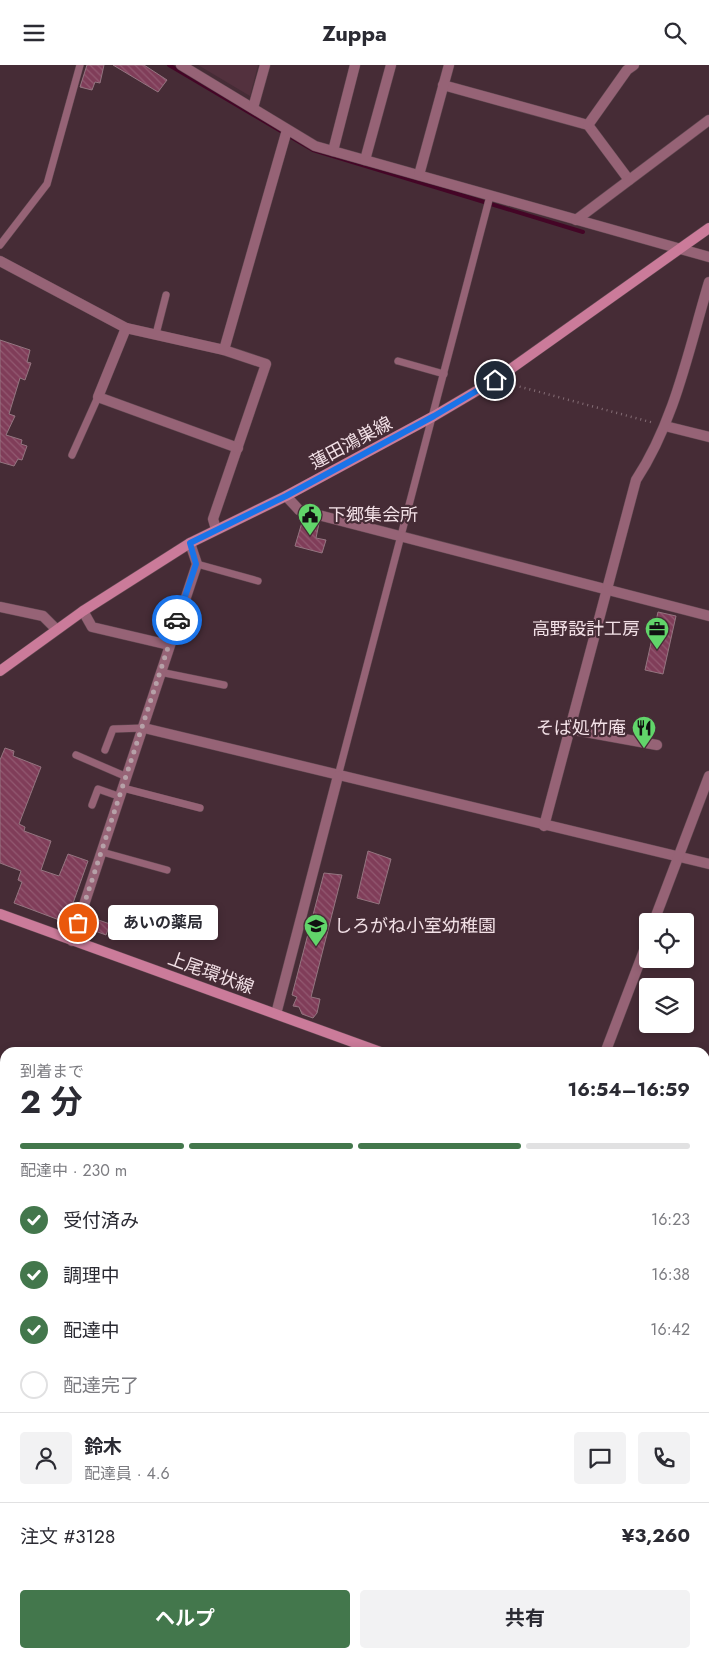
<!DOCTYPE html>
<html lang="ja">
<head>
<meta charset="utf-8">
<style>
	body { margin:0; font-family:Jost,"Noto Sans JP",sans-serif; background:#f2f2f3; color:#2b2b33; height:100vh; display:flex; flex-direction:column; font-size:19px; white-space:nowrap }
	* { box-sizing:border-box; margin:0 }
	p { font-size:16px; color:#7c7c81 }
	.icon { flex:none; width:28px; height:28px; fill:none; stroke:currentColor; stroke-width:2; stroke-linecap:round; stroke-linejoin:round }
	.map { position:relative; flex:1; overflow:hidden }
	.drawer { position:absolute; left:0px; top:982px; width:710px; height:611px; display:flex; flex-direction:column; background:#fff; border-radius:15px 15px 0 0; box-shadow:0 2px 8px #0003 }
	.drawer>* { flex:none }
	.fabs { position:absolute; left:639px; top:848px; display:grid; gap:10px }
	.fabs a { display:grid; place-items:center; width:55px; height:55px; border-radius:5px; background:#fff; box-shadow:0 2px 8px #0003; font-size:25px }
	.pin { position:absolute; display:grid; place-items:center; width:42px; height:42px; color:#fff; margin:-21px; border:2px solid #fff; border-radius:50%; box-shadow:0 1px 5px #0007 }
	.courier { position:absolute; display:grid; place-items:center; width:50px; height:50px; margin:-25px; border:4px solid #1a73e8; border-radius:50%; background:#fff; color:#222; box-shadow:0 1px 6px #0007 }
	.bubble { position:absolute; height:35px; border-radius:5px; background:#fff; box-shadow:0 2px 8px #0003; font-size:16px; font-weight:700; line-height:35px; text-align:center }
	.summary em { font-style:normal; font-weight:700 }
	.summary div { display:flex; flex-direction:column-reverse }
	.summary { display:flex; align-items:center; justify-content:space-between; height:85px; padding:0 20px }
	h1 { font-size:32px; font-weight:700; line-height:38px }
	.bar { display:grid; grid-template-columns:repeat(4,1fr); gap:8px 5px; align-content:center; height:60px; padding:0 20px }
	.bar i { height:6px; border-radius:4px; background:#e1e1e2 }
	.bar .current { background:#43774c }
	.bar p { grid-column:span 4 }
	.line { display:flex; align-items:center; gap:12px; padding:0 20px; border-top:1px solid #e1e1e2 }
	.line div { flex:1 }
	.round { display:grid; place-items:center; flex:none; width:52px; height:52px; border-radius:5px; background:#f2f2f3 }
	ol { padding:0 20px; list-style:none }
	li { display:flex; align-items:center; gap:15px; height:55px }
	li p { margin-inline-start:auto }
	li .icon { padding:5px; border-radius:50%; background:#43774c; color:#fff; stroke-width:4 }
	li:last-child { color:#7c7c81 }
	li i { width:28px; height:28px; border:2px solid #e1e1e2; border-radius:50% }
	.action { display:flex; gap:10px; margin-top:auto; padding:10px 20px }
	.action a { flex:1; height:58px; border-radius:5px; background:#43774c; color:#fff; font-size:20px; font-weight:700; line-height:58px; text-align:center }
	.action a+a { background:#f2f2f3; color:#2b2b33 }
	header { display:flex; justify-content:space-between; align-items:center; height:65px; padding:0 20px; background:#fff; font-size:22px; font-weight:700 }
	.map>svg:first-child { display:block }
	.built { fill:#53313e }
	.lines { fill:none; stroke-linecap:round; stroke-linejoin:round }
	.stream { stroke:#440526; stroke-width:4 }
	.building { fill:url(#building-back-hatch); stroke:#947580 }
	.service-casing { stroke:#624952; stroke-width:8 }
	.minor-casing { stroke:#624952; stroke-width:11 }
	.tertiary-casing { stroke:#624952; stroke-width:11 }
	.secondary-casing { stroke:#624952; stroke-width:11 }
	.path { stroke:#856e76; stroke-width:2.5; stroke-dasharray:1 4; stroke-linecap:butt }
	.service { stroke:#966376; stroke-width:7 }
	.minor { stroke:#966376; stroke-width:10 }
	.tertiary { stroke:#966376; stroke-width:10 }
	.secondary { stroke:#cb7b9a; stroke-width:10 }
	.done { stroke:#b6a1a8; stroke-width:5; stroke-dasharray:0 9 }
	.route { stroke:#1a73e8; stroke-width:6 }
	.labels { text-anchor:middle; stroke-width:4.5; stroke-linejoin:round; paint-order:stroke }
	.street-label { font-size:18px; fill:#f2e0e6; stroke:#462c36 }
	.poi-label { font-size:18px; fill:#f2e0e6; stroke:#462c36; text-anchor:start }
</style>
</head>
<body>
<header><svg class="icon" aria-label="menu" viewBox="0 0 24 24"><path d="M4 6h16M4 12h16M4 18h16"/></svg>Zuppa<svg class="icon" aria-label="search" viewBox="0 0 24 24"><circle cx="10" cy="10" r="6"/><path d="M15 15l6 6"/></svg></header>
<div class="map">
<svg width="709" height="1593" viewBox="0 0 709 1593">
	<defs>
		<pattern id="building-back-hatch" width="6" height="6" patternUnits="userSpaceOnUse" patternTransform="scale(1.25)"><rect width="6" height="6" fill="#803d59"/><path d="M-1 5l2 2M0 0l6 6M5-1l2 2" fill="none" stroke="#925971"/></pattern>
	</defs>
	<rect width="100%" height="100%" fill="#462c36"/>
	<polygon class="built" points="198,0 258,0 250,31"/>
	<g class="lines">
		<g class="stream">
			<polyline points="169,0 313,85 583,167"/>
			<polyline points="456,1589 460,1593"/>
		</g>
	</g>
	<g class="building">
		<polygon points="87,0 104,0 100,18 95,17 92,25 80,22"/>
		<polygon points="113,0 144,0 167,15 158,27"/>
		<polygon points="0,275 30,285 27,297 31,298 25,315 20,313 9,349 15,351 6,370 22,375 21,379 27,381 22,395 18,394 14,401 0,397"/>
		<polygon points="303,454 319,458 316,473 326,475 322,488 295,481"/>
		<polygon points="658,547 676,551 663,609 645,605"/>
		<polygon points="5,683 14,686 13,691 41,702 19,759 25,762 24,766 51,776 41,805 59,811 68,789 88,796 72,841 68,839 62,856 14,838 22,817 18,815 21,806 0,798 0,695"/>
		<polygon points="368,786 391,794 379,839 357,833"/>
		<polygon points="324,808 342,810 311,932 320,934 317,948 313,953 302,949 299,942 293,941 297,932 292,930"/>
		<polygon points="87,851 110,859 106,870 84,862"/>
	</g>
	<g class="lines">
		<defs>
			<g id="service">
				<polyline points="0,180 47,119 80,0"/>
				<polyline points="156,269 166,230"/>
				<polyline points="398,296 444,309"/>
				<polyline points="72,390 98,332"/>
				<polyline points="197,499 258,516"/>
				<polyline points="160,607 224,620"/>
				<polyline points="105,685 113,664 144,663"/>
				<polyline points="76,690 127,712"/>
				<polyline points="338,711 490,131"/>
				<polyline points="123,723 200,743"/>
				<polyline points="92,740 98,724 121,732"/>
				<polyline points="102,787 167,805"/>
			</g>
			<g id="minor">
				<polyline points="181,0 315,81 709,192"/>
				<polyline points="443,20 588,60 629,115"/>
				<polyline points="253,43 265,0"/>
				<polyline points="588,60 627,5 634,0"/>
				<polyline points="333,86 355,0"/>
				<polyline points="365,95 391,0"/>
				<polyline points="419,110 449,0"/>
				<polyline points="576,155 709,55"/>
				<polyline points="0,196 126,263 224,285 266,299 213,454 216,464"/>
				<polyline points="126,263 98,332 238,383"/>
				<polyline points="224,285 287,65"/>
				<polyline points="665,361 709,372"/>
				<polyline points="286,431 299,445 709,551"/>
				<polyline points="0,542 43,551 56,564"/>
				<polyline points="83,546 92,562 169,580"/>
				<polyline points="144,663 709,799"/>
				<polyline points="569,664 657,680"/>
				<path d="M544,761L636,415C675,356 689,283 709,217"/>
				<polyline points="654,856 709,711"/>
				<polyline points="72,876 197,499 190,478"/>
				<polyline points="276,949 338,711"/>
				<polyline points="605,988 648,875"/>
				<polyline points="705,1062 709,1049"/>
				<polyline points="705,1223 709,1219"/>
				<polyline points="705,1245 709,1247"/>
				<polyline points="0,1270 5,1274"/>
				<polyline points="0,1292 5,1288"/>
				<polyline points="0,1573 5,1568"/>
			</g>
			<g id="tertiary">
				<polyline points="705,1098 709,1099"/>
				<polyline points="0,1449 5,1449"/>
			</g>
			<g id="secondary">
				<polyline points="0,606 83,546 190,478 286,431 434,351 495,315 709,163"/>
				<polyline points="0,849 383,988"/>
				<polyline points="56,1593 56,1589"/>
			</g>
		</defs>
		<use href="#service" class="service-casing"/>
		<use href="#minor" class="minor-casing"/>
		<use href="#tertiary" class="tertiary-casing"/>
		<use href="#secondary" class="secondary-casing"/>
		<g class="path">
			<polyline points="510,319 654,358"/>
			<polyline points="273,1589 276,1593"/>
			<polyline points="296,1593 301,1589"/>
		</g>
		<use href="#service" class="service"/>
		<use href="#minor" class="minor"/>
		<use href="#tertiary" class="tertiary"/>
		<use href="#secondary" class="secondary"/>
	</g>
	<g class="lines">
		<polyline class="done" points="78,858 177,555"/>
		<polyline class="route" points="177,555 196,499 190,478 286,431 434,351 495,315"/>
	</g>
	<defs>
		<symbol id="civic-pin" viewBox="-11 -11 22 30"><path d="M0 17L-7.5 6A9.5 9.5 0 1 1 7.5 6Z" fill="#61d56a" stroke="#462c36"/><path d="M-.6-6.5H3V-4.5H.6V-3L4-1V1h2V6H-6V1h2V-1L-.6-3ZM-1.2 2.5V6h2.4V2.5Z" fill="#111"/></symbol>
		<symbol id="office-pin" viewBox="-11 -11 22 30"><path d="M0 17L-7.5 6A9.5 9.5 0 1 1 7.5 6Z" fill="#61d56a" stroke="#462c36"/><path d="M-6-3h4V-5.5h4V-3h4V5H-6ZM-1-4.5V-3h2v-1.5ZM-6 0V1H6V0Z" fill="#111"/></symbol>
		<symbol id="restaurant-pin" viewBox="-11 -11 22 30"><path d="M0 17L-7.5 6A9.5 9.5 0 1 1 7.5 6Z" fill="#61d56a" stroke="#462c36"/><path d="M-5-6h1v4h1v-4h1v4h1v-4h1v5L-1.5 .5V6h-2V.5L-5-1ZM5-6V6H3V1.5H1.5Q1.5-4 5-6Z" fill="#111"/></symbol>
		<symbol id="school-pin" viewBox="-11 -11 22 30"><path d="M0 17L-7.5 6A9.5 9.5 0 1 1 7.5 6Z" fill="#61d56a" stroke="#462c36"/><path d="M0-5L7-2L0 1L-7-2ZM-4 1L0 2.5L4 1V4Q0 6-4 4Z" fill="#111"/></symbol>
	</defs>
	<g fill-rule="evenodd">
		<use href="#civic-pin" x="296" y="436" width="28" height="38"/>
		<use href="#office-pin" x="643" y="550" width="28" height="38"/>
		<use href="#restaurant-pin" x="630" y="649" width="28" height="38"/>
		<use href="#school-pin" x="302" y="847" width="28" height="38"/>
	</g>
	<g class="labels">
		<g class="street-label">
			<text transform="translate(351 378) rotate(-28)" y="6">蓮田鴻巣線</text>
			<text transform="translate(211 908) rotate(20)" y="6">上尾環状線</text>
		</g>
		<g class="poi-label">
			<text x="328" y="456">下郷集会所</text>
			<text x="640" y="570" text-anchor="end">高野設計工房</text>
			<text x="626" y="669" text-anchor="end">そば処竹庵</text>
			<text x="334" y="867">しろがね小室幼稚園</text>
		</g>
	</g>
</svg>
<div class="fabs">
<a><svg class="icon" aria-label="locate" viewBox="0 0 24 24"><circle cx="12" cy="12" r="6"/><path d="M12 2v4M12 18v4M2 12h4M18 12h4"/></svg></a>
<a><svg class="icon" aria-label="layers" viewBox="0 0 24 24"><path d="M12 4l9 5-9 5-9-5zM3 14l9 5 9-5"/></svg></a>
</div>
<div class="pin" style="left:78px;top:858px;background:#ea580c"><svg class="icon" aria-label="bag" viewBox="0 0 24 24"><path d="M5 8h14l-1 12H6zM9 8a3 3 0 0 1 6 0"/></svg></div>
<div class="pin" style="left:495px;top:315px;background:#1f2937"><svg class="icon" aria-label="home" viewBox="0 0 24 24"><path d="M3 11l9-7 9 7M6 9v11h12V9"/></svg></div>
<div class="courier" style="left:177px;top:555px"><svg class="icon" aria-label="car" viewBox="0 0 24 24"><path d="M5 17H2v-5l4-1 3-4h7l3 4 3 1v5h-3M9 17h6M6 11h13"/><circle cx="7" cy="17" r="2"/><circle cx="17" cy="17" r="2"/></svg></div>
<div class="bubble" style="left:108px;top:840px;width:110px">あいの薬局</div>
<section class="drawer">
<div class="summary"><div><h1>2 分</h1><p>到着まで</p></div><em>16:54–16:59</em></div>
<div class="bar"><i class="current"></i><i class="current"></i><i class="current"></i><i></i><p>配達中 · 230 m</p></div>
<ol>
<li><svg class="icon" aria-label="check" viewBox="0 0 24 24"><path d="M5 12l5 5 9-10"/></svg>受付済み<p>16:23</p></li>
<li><svg class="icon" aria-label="check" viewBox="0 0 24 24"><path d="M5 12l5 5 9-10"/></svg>調理中<p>16:38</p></li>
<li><svg class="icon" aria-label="check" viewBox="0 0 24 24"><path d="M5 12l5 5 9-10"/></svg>配達中<p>16:42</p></li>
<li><i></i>配達完了</li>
</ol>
<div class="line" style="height:90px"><a class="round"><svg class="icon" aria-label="person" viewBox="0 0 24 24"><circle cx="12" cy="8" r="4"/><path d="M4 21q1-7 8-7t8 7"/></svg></a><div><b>鈴木</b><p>配達員 · 4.6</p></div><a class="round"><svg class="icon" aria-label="chat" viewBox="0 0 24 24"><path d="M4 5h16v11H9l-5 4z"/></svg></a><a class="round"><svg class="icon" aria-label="phone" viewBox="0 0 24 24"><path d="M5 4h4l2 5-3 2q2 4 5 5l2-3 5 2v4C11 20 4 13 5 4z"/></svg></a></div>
<div class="line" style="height:65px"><div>注文 #3128</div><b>¥3,260</b></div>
<div class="action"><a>ヘルプ</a><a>共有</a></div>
</section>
</div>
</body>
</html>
